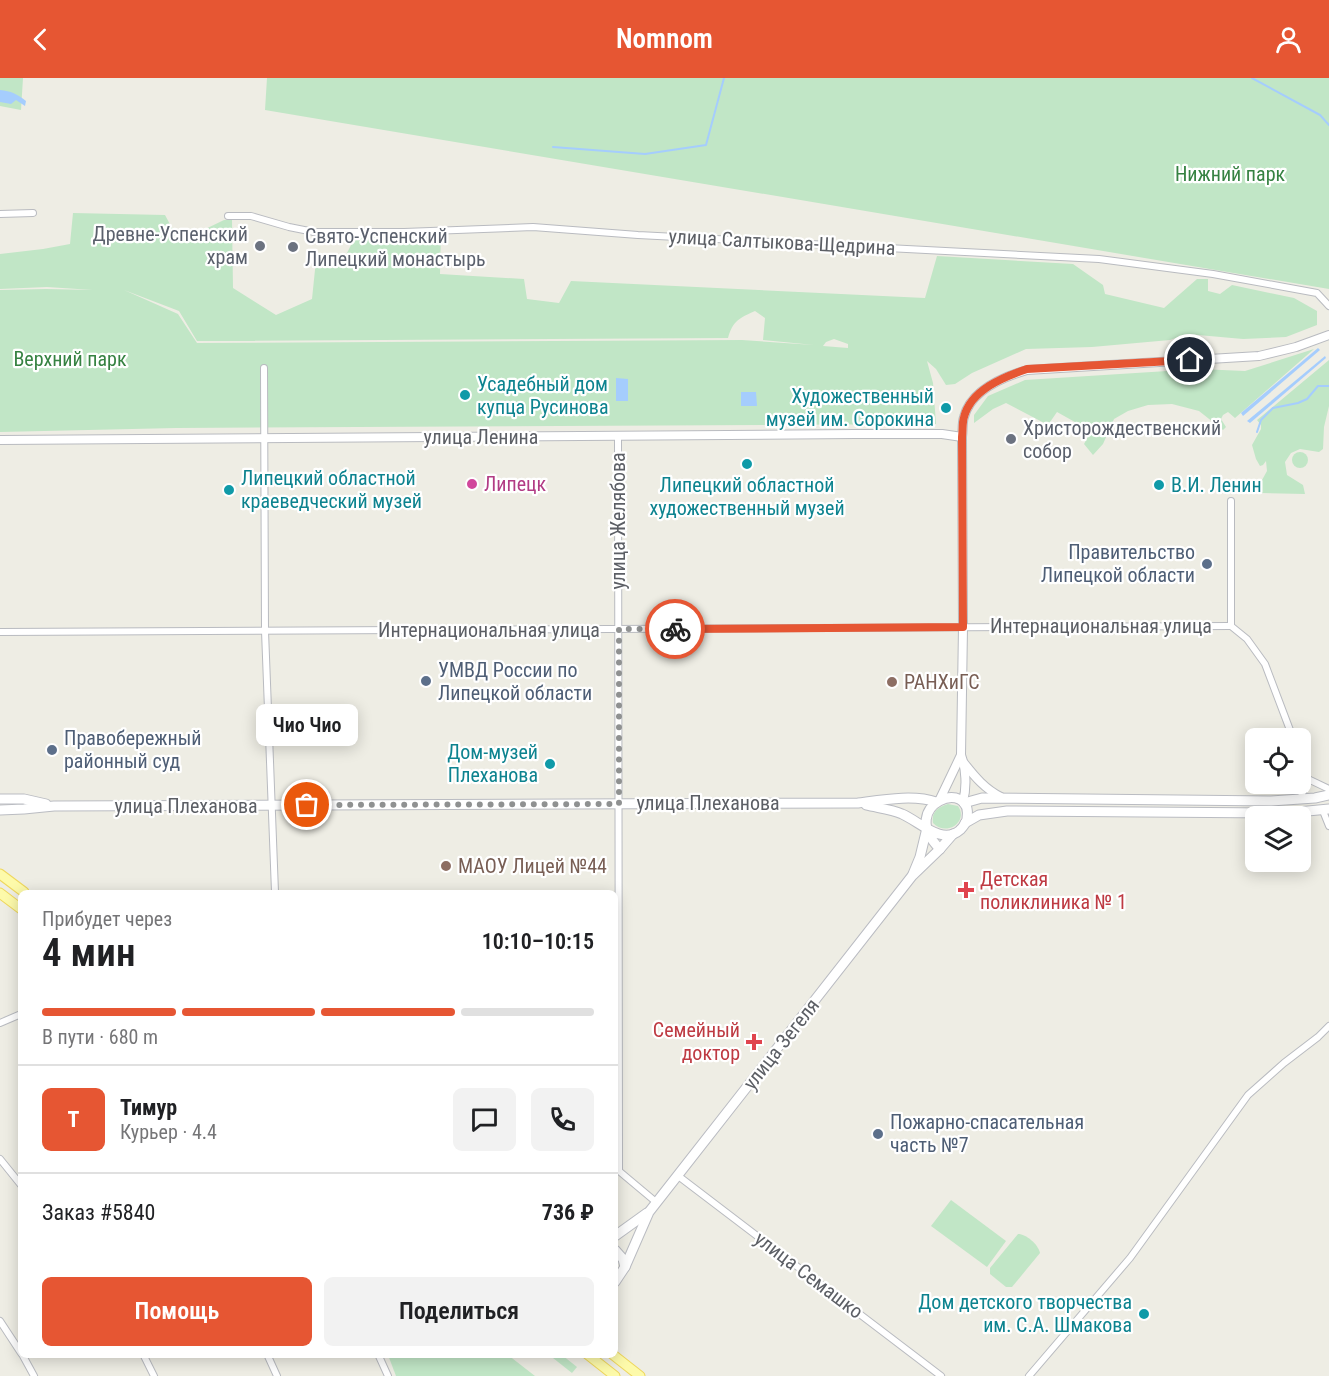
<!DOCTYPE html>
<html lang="ru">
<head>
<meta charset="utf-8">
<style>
	body { margin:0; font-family:"Roboto Condensed",sans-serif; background:#f2f2f2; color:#202124; height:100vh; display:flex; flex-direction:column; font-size:22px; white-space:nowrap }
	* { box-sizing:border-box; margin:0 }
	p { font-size:20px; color:#757577 }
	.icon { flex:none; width:33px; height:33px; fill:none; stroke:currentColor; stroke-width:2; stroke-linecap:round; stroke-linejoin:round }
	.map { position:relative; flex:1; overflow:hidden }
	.panel { position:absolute; left:18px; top:812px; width:600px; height:468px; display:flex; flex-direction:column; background:#fff; border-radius:9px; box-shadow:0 3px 15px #0003 }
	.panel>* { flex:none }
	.controls { position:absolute; left:1245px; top:650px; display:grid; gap:12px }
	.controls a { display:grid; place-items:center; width:66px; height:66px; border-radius:9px; background:#fff; box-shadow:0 3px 15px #0003; font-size:30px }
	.pin { position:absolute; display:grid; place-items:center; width:51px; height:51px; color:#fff; margin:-26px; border:3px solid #fff; border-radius:50%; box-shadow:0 2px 6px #0007 }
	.courier { position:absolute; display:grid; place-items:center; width:60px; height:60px; margin:-30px; border:4px solid #e65633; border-radius:50%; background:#fff; color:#222; box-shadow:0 2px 8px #0007 }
	.bubble { position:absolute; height:42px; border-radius:9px; background:#fff; box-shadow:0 3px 15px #0003; font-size:20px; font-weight:600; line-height:42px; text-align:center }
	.overview em { font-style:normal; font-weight:600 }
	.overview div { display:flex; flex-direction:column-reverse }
	.overview { display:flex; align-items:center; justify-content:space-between; height:102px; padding:0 24px }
	h1 { font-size:39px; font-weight:600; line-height:45px }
	.bar { display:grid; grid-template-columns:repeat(4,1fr); gap:9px 6px; align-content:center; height:72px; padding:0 24px }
	.bar i { height:8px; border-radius:4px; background:#e0e0e0 }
	.bar .selected { background:#e65633 }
	.bar p { grid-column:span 4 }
	.line { display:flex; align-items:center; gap:15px; padding:0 24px; border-top:2px solid #e0e0e0 }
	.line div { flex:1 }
	.round { display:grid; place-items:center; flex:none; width:63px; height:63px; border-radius:9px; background:#f2f2f2 }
	.button { display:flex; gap:12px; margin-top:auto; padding:12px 24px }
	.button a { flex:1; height:69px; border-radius:9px; background:#e65633; color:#fff; font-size:24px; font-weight:600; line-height:69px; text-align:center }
	.button a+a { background:#f2f2f2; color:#202124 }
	header { display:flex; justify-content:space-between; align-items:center; height:78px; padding:0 24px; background:#e65633; color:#fff; font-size:27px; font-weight:600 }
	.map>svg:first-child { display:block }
	.green { fill:#c1e6c6; fill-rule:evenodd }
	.water { fill:#a5cdfd }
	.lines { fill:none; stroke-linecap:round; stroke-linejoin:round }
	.stream { stroke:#a5cdfd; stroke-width:2 }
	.minor-casing { stroke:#b9bbc0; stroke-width:8 }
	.tertiary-casing { stroke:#b9bbc0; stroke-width:10 }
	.secondary-casing { stroke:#babcc2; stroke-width:11 }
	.primary-casing { stroke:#efd75d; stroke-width:11 }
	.minor { stroke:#fff; stroke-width:6 }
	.tertiary { stroke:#fff; stroke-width:8 }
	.secondary { stroke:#fff; stroke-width:9 }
	.primary { stroke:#fdfaaa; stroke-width:9 }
	.done { stroke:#8f9191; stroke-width:6; stroke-dasharray:0 10.8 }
	.route { stroke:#e65633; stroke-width:8 }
	.worship-dot { fill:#6b7280; stroke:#fff; stroke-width:2 }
	.culture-dot { fill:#0f9aa8; stroke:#fff; stroke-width:2 }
	.hotel-dot { fill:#d1479c; stroke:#fff; stroke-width:2 }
	.service-dot { fill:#5c6f8a; stroke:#fff; stroke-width:2 }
	.education-dot { fill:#8d6e63; stroke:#fff; stroke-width:2 }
	.health-dot { fill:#e0444e; stroke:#fff; stroke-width:2 }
	.labels { text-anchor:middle; stroke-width:4.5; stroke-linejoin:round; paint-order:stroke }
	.park-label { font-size:20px; fill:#368242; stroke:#fff }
	.worship-label { font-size:20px; fill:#5b616d; stroke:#fff; text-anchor:start }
	.street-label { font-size:20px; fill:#5c5f65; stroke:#fff }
	.culture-label { font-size:20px; fill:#0d838f; stroke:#fff; text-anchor:start }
	.hotel-label { font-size:20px; fill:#b23c85; stroke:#fff; text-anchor:start }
	.service-label { font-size:20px; fill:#4e5e75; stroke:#fff; text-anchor:start }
	.education-label { font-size:20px; fill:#785e54; stroke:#fff; text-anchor:start }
	.health-label { font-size:20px; fill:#be3a42; stroke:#fff; text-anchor:start }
</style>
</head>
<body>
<header><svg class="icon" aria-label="back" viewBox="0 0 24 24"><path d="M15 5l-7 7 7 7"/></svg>Nomnom<svg class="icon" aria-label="person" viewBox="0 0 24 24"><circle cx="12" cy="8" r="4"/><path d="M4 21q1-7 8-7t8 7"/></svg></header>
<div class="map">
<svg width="1329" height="1298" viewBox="0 0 1329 1298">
	<rect width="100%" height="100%" fill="#eeede4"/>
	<g class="green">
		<polygon points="0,0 23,0 21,32 0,28"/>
		<polygon points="267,0 1329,0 1329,211 265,32"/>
		<path d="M73,135L165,137L172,150L195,156L224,142H232L233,210L276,237L312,221L316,182L344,181L356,157L441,154L440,196L524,201L527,221L559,225L571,203L925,220L937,178L1073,186L1103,207L1105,216L1164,230L1197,201H1208V213L1220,216L1232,207L1294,220L1317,233V247L1286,259L1243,261L1187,256L1170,262L1092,269L1026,271L972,295L955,306L946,307L936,291L927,283L933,305L936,346L176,350L0,354V212L46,211L93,212L47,209L0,211V176L43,171L70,166ZM124,212L179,233L197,263L728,260C733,243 739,240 755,233L765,240L763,262L814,267L742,262L197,265L178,236ZM834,261L848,266V270L823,268L826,264Z"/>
		<polygon points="1314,271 1235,340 1228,334 1223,337 1221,341 1226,349 1223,352 1199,333 1172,326 1148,327 1128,333 1114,341 1103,366 1093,377 1084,366 1091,353 1057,334 1048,347 1006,325 993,331 974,345 974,337 988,318 1025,302 1199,291 1245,293"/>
		<polygon points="1329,282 1329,328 1324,349 1323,371 1319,374 1300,371 1291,375 1285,384 1287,397 1303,407 1305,416 1262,415 1262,402 1267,393 1266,383 1263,387 1260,388 1256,381 1252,367 1261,351 1261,347 1257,342"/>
		<circle cx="1300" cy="382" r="8"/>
		<path d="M948,726L958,728C969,744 946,759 933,745C931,734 938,729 948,726Z"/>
		<polygon points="951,1122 1006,1163 987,1189 931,1148"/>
		<path d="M1018,1156C1026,1156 1038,1166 1040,1175L1012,1209H1006L990,1196V1190Z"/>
		<polygon points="388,1277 508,1277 535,1298 396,1298"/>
		<polygon points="555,1277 562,1277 577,1289 572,1295 553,1280"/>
	</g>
	<g class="water">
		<path d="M0,12C11,13 17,16 26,23L25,28L16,22L11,26L0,24Z"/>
		<polygon points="1318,270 1320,272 1243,338 1241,335"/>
		<polygon points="1325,278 1326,280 1250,345 1247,343"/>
		<polygon points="616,300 628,301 628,323 616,323"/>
		<polygon points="741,314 756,314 757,328 741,328"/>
	</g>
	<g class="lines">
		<g class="stream">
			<polyline points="1252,0 1320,37 1329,47"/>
			<polyline points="553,69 645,76 706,67 724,0"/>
			<polyline points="1257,354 1261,342 1273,330 1298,325 1307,321 1318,308 1329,308"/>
		</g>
		<defs>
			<g id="minor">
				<polyline points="0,136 33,135"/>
				<polyline points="228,138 251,138 289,149 314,154 404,154 533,149 638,157 1099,181 1213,196 1317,215 1329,228"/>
				<polyline points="264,290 265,553 275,814"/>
				<polyline points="618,357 619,1093 656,1124"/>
				<polyline points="1231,548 1247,561 1265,586 1293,660"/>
				<polyline points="1231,548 1231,423"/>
				<polyline points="0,554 1231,548"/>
				<polyline points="1308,701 1329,711"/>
				<polyline points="1300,721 1308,701 1300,681"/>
				<polyline points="1323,733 1329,748"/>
				<polyline points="0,945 21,936"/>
				<polyline points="0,1081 21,1107"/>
				<polyline points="677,1097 941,1298"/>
				<polyline points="0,1243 21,1275"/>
				<polyline points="22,1276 34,1298"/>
				<polyline points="143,1276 154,1298"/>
				<polyline points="267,1276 277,1298"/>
				<polyline points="378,1276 388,1298"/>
				<polyline points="1029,1298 1130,1180 1248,1017 1284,985 1318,959 1329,948"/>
			</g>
			<g id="tertiary">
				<polyline points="0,362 855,356 942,356 962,359"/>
				<path d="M964,685C975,699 985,711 1001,719"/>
				<polyline points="940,721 961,677"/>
				<path d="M963,723C967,709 966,691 961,677L963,549L962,359C963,352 962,345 964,339C971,312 1003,299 1027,292L1259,278L1296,269L1329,257"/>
			</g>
			<g id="secondary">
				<polyline points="0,721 24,721 46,726"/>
				<polyline points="964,725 982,720 1271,723 1315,720 1329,717"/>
				<path d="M866,727C878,730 891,731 902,736C919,743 942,768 960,752C963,749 966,745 967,741C974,698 895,726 940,771"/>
				<path d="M0,732L24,731L54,728L858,725C881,722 914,716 936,724"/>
				<polyline points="965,745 979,737 1007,733 1287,735 1329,731"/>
				<polyline points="913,796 920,779 927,750"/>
				<polyline points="615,1158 647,1135"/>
				<polyline points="615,1172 623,1181 625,1189"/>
				<polyline points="615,1204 625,1189 649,1134 912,798 940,771 953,756"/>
			</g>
			<g id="primary">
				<polyline points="0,796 24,814"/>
				<polyline points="0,815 21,831"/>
				<polyline points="587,1276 615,1298"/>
				<polyline points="612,1276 640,1298"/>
			</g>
		</defs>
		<use href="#minor" class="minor-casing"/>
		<use href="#tertiary" class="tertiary-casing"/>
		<use href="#secondary" class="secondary-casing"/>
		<use href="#primary" class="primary-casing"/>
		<use href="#minor" class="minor"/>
		<use href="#tertiary" class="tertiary"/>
		<use href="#secondary" class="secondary"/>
		<use href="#primary" class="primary"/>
	</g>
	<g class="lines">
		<polyline class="done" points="307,727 619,726 619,551 675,551"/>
		<path class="route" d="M675,551L963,549L962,359C963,352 962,345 964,339C971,312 1003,299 1027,291L1190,282"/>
	</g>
	<g class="worship-dot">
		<circle cx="260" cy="168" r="6"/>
		<circle cx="293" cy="169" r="6"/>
		<circle cx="1011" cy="361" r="6"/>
	</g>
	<g class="culture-dot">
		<circle cx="465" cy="317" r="6"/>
		<circle cx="946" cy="330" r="6"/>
		<circle cx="747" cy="386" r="6"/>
		<circle cx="1159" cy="407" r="6"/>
		<circle cx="229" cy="412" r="6"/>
		<circle cx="550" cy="686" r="6"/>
		<circle cx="1144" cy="1236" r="6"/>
	</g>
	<circle class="hotel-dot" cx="472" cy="406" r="6"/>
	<g class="service-dot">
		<circle cx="1207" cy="486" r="6"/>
		<circle cx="426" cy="603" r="6"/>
		<circle cx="52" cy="672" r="6"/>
		<circle cx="878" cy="1056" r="6"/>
	</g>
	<g class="education-dot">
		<circle cx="892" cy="604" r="6"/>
		<circle cx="446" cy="788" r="6"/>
	</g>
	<g class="health-dot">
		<path d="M963 803h6v6h6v6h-6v6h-6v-6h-6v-6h6z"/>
		<path d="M751 955h6v6h6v6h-6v6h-6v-6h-6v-6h6z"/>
	</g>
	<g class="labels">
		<g class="park-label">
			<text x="1230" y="103">Нижний парк</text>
			<text x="70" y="288">Верхний парк</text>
		</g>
		<g class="worship-label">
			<text x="248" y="163" text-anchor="end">Древне-Успенский<tspan x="248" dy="23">храм</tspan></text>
			<text x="305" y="165">Свято-Успенский<tspan x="305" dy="23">Липецкий монастырь</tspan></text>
			<text x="1023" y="357">Христорождественский<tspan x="1023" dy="23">собор</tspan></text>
		</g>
		<g class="street-label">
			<text transform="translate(782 164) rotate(3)" y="7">улица Салтыкова-Щедрина</text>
			<text x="481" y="366">улица Ленина</text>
			<text transform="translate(618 443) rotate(-90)" y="7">улица Желябова</text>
			<text x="1101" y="555">Интернациональная улица</text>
			<text x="489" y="559">Интернациональная улица</text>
			<text x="708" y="732">улица Плеханова</text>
			<text x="186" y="735">улица Плеханова</text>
			<text transform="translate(781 966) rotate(-52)" y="7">улица Зегеля</text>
			<text transform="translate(809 1197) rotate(37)" y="7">улица Семашко</text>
		</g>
		<g class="culture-label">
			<text x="477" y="313">Усадебный дом<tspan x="477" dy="23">купца Русинова</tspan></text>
			<text x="934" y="325" text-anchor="end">Художественный<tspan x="934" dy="23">музей им. Сорокина</tspan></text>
			<text x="241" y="407">Липецкий областной<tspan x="241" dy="23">краеведческий музей</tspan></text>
			<text x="747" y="414" text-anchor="middle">Липецкий областной<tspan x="747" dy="23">художественный музей</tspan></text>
			<text x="1171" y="414">В.И. Ленин</text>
			<text x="538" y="681" text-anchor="end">Дом-музей<tspan x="538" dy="23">Плеханова</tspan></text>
			<text x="1132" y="1231" text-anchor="end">Дом детского творчества<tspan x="1132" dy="23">им. С.А. Шмакова</tspan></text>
		</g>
		<g class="hotel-label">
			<text x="484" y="413">Липецк</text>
		</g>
		<g class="service-label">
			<text x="1195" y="481" text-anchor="end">Правительство<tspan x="1195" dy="23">Липецкой области</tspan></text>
			<text x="438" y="599">УМВД России по<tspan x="438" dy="23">Липецкой области</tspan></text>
			<text x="64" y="667">Правобережный<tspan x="64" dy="23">районный суд</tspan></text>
			<text x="890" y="1051">Пожарно-спасательная<tspan x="890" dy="23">часть №7</tspan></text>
		</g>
		<g class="education-label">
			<text x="904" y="611">РАНХиГС</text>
			<text x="458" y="795">МАОУ Лицей №44</text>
		</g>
		<g class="health-label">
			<text x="980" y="808">Детская<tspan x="980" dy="23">поликлиника № 1</tspan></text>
			<text x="740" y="959" text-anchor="end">Семейный<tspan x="740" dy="23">доктор</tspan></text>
		</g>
	</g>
</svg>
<div class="controls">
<a><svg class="icon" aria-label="locate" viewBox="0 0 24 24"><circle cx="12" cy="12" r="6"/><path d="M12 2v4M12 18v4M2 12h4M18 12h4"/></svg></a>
<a><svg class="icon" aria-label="layers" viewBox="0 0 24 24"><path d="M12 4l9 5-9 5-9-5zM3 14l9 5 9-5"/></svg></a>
</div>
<div class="pin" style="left:307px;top:727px;background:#ea580c"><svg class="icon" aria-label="bag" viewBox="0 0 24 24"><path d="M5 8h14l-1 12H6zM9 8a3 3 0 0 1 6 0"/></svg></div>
<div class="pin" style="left:1190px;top:282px;background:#1f2937"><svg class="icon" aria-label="home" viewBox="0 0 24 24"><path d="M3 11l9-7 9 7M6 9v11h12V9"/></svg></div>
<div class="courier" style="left:675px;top:551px"><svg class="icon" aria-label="bike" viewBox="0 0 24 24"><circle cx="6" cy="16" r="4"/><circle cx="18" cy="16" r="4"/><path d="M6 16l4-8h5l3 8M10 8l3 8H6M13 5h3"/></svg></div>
<div class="bubble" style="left:256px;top:626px;width:102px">Чио Чио</div>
<section class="panel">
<div class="overview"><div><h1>4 мин</h1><p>Прибудет через</p></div><em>10:10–10:15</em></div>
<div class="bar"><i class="selected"></i><i class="selected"></i><i class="selected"></i><i></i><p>В пути · 680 m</p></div>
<div class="line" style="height:108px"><b class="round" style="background:#e65633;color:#fff">Т</b><div><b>Тимур</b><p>Курьер · 4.4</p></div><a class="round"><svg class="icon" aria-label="chat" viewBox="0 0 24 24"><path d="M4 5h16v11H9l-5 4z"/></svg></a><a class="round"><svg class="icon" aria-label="phone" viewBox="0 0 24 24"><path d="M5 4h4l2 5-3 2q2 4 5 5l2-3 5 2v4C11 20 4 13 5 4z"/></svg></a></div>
<div class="line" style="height:78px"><div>Заказ #5840</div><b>736 ₽</b></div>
<div class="button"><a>Помощь</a><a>Поделиться</a></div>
</section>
</div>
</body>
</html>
